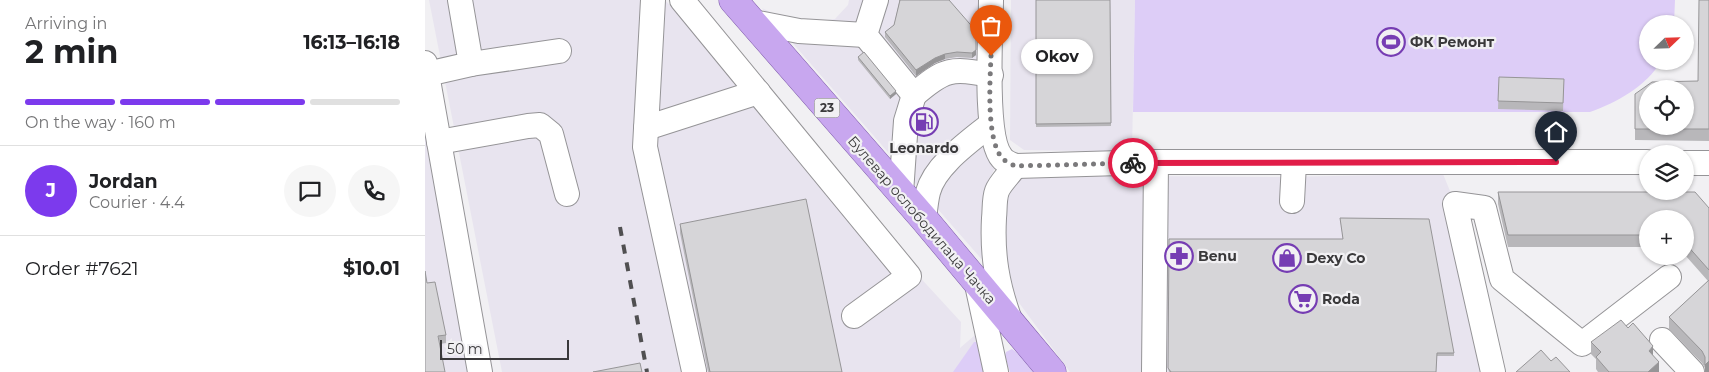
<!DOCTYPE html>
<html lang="en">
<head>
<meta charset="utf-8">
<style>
	body { margin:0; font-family:Montserrat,sans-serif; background:#f6f6f6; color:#202124; height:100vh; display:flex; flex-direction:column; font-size:19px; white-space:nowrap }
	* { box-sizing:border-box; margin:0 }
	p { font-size:16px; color:#757577 }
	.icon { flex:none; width:28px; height:28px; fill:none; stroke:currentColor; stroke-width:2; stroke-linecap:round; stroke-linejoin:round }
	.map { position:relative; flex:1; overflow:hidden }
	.sheet { display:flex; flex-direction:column; background:#fff; width:425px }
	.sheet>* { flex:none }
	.needle { width:32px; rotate:67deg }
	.tools { position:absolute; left:1214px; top:15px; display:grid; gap:10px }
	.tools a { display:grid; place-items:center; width:55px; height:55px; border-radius:50%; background:#fff; box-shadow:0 1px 4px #0004; font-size:25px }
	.scale { position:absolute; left:15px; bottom:12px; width:129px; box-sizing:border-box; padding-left:5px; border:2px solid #3a393b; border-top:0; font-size:14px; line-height:18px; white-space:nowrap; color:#3a393b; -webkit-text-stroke:4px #f1f0f3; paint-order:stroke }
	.pin { position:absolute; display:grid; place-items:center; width:42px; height:42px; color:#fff; margin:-51px -21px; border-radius:50% 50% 50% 0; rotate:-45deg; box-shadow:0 0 5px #0007 }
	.pin .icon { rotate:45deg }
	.courier { position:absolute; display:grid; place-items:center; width:50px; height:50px; margin:-25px; border:4px solid #e11d48; border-radius:50%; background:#fff; color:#222; box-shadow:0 1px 6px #0007 }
	.bubble { position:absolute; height:35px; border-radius:18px; background:#fff; box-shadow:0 1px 4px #0004; font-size:16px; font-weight:700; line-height:35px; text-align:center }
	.headline em { font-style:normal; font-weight:700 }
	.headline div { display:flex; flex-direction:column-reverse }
	.headline { display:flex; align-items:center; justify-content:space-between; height:85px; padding:0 25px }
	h1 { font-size:32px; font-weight:700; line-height:38px }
	.bar { display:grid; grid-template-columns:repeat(4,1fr); gap:8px 5px; align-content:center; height:60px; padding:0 25px }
	.bar i { height:6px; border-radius:4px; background:#e0e0e0 }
	.bar .on { background:#7c3aed }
	.bar p { grid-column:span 4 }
	.line { display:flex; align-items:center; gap:12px; padding:0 25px; border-top:1px solid #e0e0e0 }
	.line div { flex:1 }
	.round { display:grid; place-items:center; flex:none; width:52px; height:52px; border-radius:26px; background:#f6f6f6 }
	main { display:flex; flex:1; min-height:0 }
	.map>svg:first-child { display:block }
	.built { fill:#e8e4ef }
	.green { fill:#ddcdf7 }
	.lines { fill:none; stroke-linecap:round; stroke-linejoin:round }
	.minor-casing { stroke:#959497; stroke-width:26 }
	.major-casing { stroke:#7e5ba9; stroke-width:29 }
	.minor { stroke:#fff; stroke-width:24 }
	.major { stroke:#c8a7ef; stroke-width:28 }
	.rail { stroke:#504f51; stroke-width:4; stroke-dasharray:9 9; stroke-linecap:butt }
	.wall { fill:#b8b7ba }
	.shaded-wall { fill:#969597 }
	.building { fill:#d6d5d8; stroke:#969597; fill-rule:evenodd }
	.done { stroke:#7a797b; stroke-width:5; stroke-dasharray:0 9 }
	.route { stroke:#e11d48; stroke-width:6 }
	.labels { text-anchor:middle; stroke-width:4.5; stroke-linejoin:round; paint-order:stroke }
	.shield { fill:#f1f0f3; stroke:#717072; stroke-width:1 }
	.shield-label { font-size:12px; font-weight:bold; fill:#3a393b }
	.poi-label { font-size:14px; font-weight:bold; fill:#3a393b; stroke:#f1f0f3; text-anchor:start }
	.street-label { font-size:14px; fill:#3a393b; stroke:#f1f0f3 }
</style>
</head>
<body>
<main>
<section class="sheet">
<div class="headline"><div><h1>2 min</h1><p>Arriving in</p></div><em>16:13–16:18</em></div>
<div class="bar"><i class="on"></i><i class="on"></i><i class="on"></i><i></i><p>On the way · 160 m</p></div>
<div class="line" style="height:90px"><b class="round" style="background:#7c3aed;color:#fff">J</b><div><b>Jordan</b><p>Courier · 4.4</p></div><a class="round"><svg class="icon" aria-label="chat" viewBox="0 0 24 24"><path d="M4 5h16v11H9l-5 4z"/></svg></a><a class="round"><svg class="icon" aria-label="phone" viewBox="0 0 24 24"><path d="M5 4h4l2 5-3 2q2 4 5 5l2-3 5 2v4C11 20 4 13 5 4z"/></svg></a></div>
<div class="line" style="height:65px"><div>Order #7621</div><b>$10.01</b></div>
</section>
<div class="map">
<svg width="1284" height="372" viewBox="0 0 1284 372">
	<rect width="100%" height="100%" fill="#f1f0f3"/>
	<g class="built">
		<polygon points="4,0 240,0 536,322 535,348 550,335 580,372 77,372"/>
		<polygon points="424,0 557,0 571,165 560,190 560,263 337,8 362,21 388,22 410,19 423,5"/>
		<polygon points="586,0 710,0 707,152 599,150 585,140"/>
		<polygon points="0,104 54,372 0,372"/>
		<polygon points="1018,174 1025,191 1063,372 645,372 583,288 578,249 583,187 596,175 854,177"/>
	</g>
	<g class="green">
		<path d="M710,0H1250L1249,24H1222V61H1236C1222,86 1191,103 1165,112H708Z"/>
		<polygon points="549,342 552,342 553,344 560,372 528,372"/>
		<polygon points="587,349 595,355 608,372 585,372 580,356 581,352"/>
	</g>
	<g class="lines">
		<defs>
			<g id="minor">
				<polyline points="228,0 220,147 269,371"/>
				<polyline points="257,0 484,276 429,316"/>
				<path d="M451,0L440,35L489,95C520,68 526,68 566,75"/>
				<path d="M566,0C566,31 558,137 577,158C580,162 586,164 590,166L731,162H1222"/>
				<polyline points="328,22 374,31 440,35"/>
				<polyline points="0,63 55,372"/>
				<polyline points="46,64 134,51"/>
				<polyline points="2,74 46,64 35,0"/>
				<polyline points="221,128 333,92"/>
				<polyline points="14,142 103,126 115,125 126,134 142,194"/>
				<polyline points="1260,163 1284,163"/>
				<polyline points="476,193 481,121 489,95"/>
				<polyline points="867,201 869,163"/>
				<path d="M499,219C500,210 501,200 503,192C510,165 545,141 566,124"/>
				<polyline points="551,280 571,372"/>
				<path d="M585,320C572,285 567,255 569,218C570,210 569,199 572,191C575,183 585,174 590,166"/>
				<polyline points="1237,340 1267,372"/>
				<polyline points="729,372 731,162"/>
				<polyline points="1068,372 1030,204 1059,208 1077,279 1157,344 1244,277"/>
			</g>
			<polyline id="major" points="308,0 499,219 627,372"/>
		</defs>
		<use href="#minor" class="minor-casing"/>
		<use href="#major" class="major-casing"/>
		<use href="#minor" class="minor"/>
		<use href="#major" class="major"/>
		<polyline class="rail" points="195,227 222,372"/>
	</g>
	<g class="wall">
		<polygon points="474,0 524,0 551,55 547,58 532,57 520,59 510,63 491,76 460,37 460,32 469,25 474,3"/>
		<polygon points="611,0 685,0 686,126 611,127"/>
		<polygon points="1284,0 1284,141 1210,140 1210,94 1273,81"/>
		<polygon points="433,57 471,94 465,99 433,60"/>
		<polygon points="1074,77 1139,79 1138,111 1073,109"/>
		<polygon points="1073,192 1284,208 1284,372 1280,372 1280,368 1277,363 1244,329 1244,317 1283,281 1260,255 1260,219 1222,219 1222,247 1083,247 1073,204"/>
		<polygon points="915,218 1029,353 1029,356 1012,356 1011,372 744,372 743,368 918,239"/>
		<polygon points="255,224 417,372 283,372 255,233"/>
		<polygon points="2,283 21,335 21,343 15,344"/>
		<polygon points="1166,342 1228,356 1234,372 1173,372 1171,369 1171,359 1166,354"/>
	</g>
	<g class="shaded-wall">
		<polygon points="551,31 551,55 547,58 547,53"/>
		<polygon points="520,54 520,59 510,63 491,76 491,70 510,58"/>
		<polygon points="471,91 471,94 465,99 465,96"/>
		<polygon points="1228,346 1228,358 1224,351"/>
		<polygon points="1284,361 1284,372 1280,372 1280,365"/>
		<polygon points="1234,362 1234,372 1223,372"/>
	</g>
	<g class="building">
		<polygon points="475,0 524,0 551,31 551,50 547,53 532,52 520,54 510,58 491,70 460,32 469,25"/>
		<polygon points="611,0 685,0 686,123 611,124"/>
		<path d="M1274,0H1284V129H1210V94L1227,82L1273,81ZM1222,89H1260V126H1222Z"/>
		<polygon points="439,52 471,91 465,96 433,57"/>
		<polygon points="1074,77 1139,79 1138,103 1073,101"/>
		<polygon points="1073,192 1270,192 1284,208 1284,270 1260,243 1260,219 1222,219 1222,235 1083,235"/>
		<polygon points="381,199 417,372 285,372 255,224"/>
		<polygon points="915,218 1004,219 1029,353 1012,353 1011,372 746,372 743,368 744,239 918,239"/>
		<polygon points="0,271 2,283 10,282 21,335 13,336 20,372 0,372"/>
		<polygon points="1284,280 1284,361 1280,365 1280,357 1277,351 1244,317"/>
		<polygon points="1196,320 1203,328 1208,323 1228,346 1224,351 1234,362 1223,372 1184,372 1171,357 1176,352 1166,342"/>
		<polygon points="1116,350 1126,361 1131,357 1145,372 1091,372"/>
		<polygon points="215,363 217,372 168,372"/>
	</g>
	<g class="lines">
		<path class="done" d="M566,56C565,81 561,139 577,158C580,161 586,164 590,166L708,163"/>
		<polyline class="route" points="708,163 1131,162"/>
	</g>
	<defs>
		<symbol id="stadium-ring" viewBox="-11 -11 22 22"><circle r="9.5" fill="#f1f0f3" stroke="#763db3" stroke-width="1.5"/><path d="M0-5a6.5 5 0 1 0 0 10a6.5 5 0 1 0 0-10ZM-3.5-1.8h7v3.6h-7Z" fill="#763db3"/></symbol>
		<symbol id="fuel-ring" viewBox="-11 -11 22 22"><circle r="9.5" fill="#f1f0f3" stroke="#763db3" stroke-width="1.5"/><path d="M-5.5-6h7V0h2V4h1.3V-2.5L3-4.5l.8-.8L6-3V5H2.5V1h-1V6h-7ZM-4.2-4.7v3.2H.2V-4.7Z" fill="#763db3"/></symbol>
		<symbol id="pharmacy-ring" viewBox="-11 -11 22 22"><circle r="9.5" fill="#f1f0f3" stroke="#763db3" stroke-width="1.5"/><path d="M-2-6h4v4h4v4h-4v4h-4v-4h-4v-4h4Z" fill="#763db3"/></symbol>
		<symbol id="shop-ring" viewBox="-11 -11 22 22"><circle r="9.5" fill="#f1f0f3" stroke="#763db3" stroke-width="1.5"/><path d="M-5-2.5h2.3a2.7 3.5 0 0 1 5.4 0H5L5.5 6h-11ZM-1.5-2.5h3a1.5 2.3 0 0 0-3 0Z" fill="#763db3"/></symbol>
		<symbol id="supermarket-ring" viewBox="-11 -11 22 22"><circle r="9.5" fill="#f1f0f3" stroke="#763db3" stroke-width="1.5"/><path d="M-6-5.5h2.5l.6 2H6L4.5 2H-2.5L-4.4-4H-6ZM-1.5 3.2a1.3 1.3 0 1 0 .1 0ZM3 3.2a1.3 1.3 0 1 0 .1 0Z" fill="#763db3"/></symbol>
	</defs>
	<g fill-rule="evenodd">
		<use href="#stadium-ring" x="950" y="26" width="32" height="32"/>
		<use href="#fuel-ring" x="483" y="106" width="32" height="32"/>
		<use href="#pharmacy-ring" x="738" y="240" width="32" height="32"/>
		<use href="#shop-ring" x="846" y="242" width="32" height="32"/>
		<use href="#supermarket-ring" x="862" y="283" width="32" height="32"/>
	</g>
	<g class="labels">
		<rect class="shield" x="389.5" y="98.5" width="25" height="19" rx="4"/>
		<g class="shield-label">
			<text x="402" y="112">23</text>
		</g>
		<g class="poi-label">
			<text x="985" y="47">ФК Ремонт</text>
			<text x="499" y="153" text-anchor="middle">Leonardo</text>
			<text x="773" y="261">Benu</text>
			<text x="881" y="263">Dexy Co</text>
			<text x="897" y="304">Roda</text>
		</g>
		<g class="street-label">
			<text transform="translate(497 220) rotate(49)" y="5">Булевар ослободилаца Чачка</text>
		</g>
	</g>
</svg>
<div class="tools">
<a><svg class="needle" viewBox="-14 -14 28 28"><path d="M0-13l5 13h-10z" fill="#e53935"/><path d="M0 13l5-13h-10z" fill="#757577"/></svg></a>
<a><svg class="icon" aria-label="locate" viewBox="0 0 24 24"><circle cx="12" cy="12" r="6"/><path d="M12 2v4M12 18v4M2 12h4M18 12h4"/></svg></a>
<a><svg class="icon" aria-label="layers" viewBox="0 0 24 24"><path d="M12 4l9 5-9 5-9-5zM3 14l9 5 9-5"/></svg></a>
<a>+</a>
</div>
<div class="scale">50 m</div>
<div class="pin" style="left:566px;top:56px;background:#ea580c"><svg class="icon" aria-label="bag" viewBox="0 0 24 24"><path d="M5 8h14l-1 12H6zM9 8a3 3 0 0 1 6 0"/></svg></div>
<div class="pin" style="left:1131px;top:162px;background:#1f2937"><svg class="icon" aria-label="home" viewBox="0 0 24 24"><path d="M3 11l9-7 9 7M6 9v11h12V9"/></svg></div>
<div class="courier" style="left:708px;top:163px"><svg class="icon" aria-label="bike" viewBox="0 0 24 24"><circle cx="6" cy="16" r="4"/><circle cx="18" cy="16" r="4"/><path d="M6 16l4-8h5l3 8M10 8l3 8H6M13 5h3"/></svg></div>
<div class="bubble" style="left:596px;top:39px;width:72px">Okov</div>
</div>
</main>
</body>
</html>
